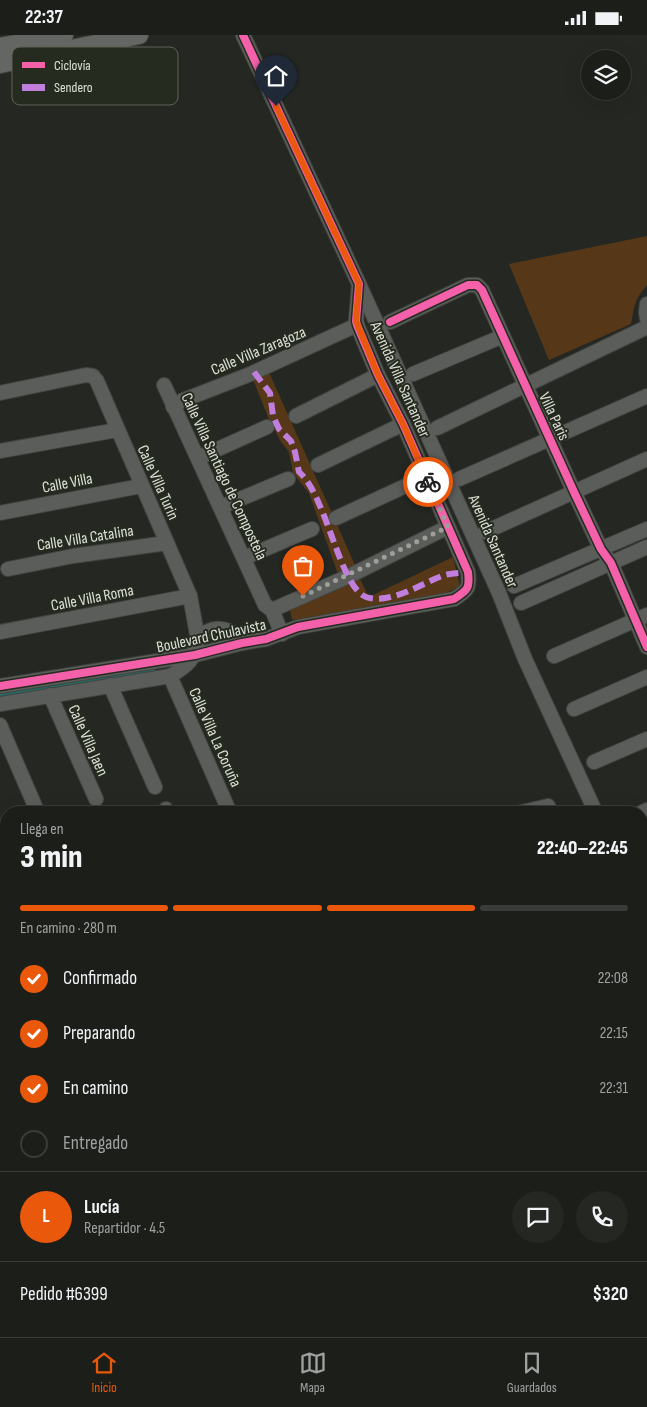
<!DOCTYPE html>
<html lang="es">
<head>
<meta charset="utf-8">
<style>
	body { margin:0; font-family:"Sofia Sans Condensed",sans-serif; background:#252723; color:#f1f3f6; height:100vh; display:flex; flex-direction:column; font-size:19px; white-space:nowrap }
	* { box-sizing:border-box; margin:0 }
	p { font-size:16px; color:#a0a2a2 }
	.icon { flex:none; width:28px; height:28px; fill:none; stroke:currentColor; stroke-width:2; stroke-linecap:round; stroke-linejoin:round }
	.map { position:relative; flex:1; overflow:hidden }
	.panel { position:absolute; left:0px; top:771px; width:648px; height:531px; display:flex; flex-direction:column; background:#1c1e1a; border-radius:20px 20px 0 0; box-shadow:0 5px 20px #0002,0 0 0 1px #3a3c39 }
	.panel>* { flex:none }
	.fabs { position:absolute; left:581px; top:15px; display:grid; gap:10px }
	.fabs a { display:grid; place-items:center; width:50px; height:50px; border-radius:50%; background:#1c1e1a; box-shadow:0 5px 20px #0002,0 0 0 1px #3a3c39; font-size:25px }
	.pin { position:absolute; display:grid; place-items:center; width:42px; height:42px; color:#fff; margin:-51px -21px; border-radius:50% 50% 50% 0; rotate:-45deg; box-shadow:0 0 5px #0007 }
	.pin .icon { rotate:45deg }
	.courier { position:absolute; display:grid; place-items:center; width:50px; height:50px; margin:-25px; border:4px solid #ea580c; border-radius:50%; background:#fff; color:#222; box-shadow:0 1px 6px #0007 }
	.headline em { font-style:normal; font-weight:800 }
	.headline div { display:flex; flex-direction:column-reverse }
	.headline { display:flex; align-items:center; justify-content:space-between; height:85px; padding:0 20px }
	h1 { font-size:32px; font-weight:800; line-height:38px }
	.bar { display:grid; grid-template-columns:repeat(4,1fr); gap:8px 5px; align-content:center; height:60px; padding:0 20px }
	.bar i { height:6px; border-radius:4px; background:#3a3c39 }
	.bar .active { background:#ea580c }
	.bar p { grid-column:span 4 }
	.line { display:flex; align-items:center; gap:12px; padding:0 20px; border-top:1px solid #3a3c39 }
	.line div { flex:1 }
	.round { display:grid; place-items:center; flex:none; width:52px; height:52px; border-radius:26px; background:#252723 }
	ol { padding:0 20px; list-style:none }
	li { display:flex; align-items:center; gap:15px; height:55px }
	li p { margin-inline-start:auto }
	li .icon { padding:5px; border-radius:50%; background:#ea580c; color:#fff; stroke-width:4 }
	li:last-child { color:#a0a2a2 }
	li i { width:28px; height:28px; border:2px solid #3a3c39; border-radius:50% }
	.status { display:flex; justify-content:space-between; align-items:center; height:35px; padding:0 25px; background:#1c1e1a; direction:ltr }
	.status svg { height:14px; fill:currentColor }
	.tabs { display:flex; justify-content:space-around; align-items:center; height:70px; border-top:1px solid #3a3c39; background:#1c1e1a; font-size:14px; color:#a0a2a2 }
	.tabs a { display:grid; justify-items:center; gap:2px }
	.tabs .active { color:#ea580c }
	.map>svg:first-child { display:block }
	.green { fill:#563818 }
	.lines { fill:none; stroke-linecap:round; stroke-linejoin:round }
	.stream { stroke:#246964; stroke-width:3 }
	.minor-casing { stroke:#424540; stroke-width:16 }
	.major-casing { stroke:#424540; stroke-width:20 }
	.minor { stroke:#5b5d5b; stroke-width:14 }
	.major { stroke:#636663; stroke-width:18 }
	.quiet { stroke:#c07fdc; stroke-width:6; stroke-dasharray:12 6; stroke-linecap:butt }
	.cycleway-casing { stroke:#262b1f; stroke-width:11 }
	.cycleway { stroke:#f560ab; stroke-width:8 }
	.done { stroke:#9ca098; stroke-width:5; stroke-dasharray:0 9 }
	.route { stroke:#ea580c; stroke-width:6 }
	.labels { text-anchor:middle; stroke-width:4; stroke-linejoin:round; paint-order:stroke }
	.street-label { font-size:16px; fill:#dce0d8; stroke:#262b1f }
	.key { fill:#262b1f; stroke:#5d6156; stroke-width:1 }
	.key-label { font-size:14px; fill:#dce0d8 }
</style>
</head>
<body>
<div class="status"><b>22:37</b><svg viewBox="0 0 49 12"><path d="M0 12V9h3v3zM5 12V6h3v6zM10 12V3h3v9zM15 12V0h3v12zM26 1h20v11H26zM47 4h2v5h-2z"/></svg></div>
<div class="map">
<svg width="647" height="1302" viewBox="0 0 647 1302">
	<rect width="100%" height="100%" fill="#252822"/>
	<g class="green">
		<path d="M647,201V250C635,263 634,272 631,289L549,325L509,229Z"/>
		<polygon points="268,335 355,530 338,539 309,458 293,438 289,417 281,407 268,382 252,342"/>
		<polygon points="453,522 460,551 444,559 292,585 290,574 359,542 369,562"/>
		<polygon points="3,859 6,866 6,968 0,955 0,860"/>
	</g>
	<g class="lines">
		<polyline class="stream" points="0,660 154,635"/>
		<defs>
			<g id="minor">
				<polyline points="359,249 499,558 525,624 596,778"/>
				<polyline points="647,269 646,277 647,284"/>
				<polyline points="390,287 468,250 477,250 482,255 574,457 601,514 611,528 647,612"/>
				<polyline points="413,339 503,301"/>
				<polyline points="164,350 265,570 272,575 282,599"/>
				<polyline points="0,358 86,340 93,341 97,346 190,561 198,605"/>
				<polyline points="173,372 181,366 248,340 357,290"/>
				<polyline points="296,381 378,340"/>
				<polyline points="437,393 647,292"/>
				<polyline points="0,416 117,395"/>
				<polyline points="198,423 267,392"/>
				<polyline points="318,430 403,389"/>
				<polyline points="459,444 647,361"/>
				<polyline points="221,472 288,444"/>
				<polyline points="0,478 141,451"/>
				<polyline points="336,483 425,442"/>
				<polyline points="485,497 647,424"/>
				<polyline points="244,523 312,494"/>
				<polyline points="8,534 73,521 167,508"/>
				<polyline points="514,551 647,494"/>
				<polyline points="521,568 647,512"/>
				<polyline points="272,575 349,541 448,492"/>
				<polyline points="0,597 190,561"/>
				<polyline points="554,621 647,580"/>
				<polyline points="170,641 230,778"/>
				<polyline points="110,650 155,752"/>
				<path d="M0,651L195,620L242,608L266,604L298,592L454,564C468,555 470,553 468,537L403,389L378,340L357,290L356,286L359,249L243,0"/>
				<polyline points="50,660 96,764"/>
				<path d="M0,669L170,641C177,637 184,633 189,627C195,620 194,614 198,606C208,588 233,591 242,608"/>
				<polyline points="574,674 647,642"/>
				<polyline points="0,690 38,778"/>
				<polyline points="594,727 647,704"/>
				<polyline points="166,774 167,778"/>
				<polyline points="518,778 548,771 552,778"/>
				<polyline points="641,778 647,775"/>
				<polyline points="644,841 647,840"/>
				<polyline points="0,843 6,857"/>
				<polyline points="641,883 647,896"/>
				<polyline points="641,970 645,978 643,987"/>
				<polyline points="0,983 6,996"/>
				<polyline points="0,1120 6,1133"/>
				<polyline points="0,1193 6,1190"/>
				<polyline points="0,1246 6,1243"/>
				<polyline points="0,1264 6,1281"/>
				<polyline points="158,1296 160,1302"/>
				<polyline points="173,1296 175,1302"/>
				<polyline points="522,1296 525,1302"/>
				<polyline points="19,1302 34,1296"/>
				<polyline points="194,1302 214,1296"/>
				<polyline points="397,1302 418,1296"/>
			</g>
			<g id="major">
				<polyline points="0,12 64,0"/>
				<polyline points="0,29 139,0"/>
			</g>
		</defs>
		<use href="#minor" class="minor-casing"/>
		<use href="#major" class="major-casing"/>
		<use href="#minor" class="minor"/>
		<use href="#major" class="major"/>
		<g class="quiet">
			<path d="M254,337L270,358L273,381L279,394L291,406L295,417L299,437C326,459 340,553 366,562C371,564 381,564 385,563C406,560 423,548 442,541C450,538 460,538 468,537"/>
			<polyline points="0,910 6,911"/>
			<polyline points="0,1032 6,1030"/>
		</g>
		<defs>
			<g id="cycleway">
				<polyline points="390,287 468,250 477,250 482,255 574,457 601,514 611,528 647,612"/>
				<path d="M0,651L195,620L242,608L266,604L298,592L454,564C468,555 470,553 468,537L403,389L378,340L357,290L356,286L359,249L243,0"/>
			</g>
		</defs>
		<use href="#cycleway" class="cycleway-casing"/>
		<use href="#cycleway" class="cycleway"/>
	</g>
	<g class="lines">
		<polyline class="done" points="303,561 448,492 428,447"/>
		<polyline class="route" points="276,71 359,249 356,286 378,340 403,389 428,447"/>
	</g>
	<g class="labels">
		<g class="street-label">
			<text transform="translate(258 315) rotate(-23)" y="6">Calle Villa Zaragoza</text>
			<text transform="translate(401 344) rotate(66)" y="6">Avenida Villa Santander</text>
			<text transform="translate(555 381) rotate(65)" y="6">Villa Paris</text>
			<text transform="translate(225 441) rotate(65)" y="6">Calle Villa Santiago de Compostela</text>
			<text transform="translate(67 447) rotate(-11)" y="6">Calle Villa</text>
			<text transform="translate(159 447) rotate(66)" y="6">Calle Villa Turin</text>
			<text transform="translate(85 502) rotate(-9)" y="6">Calle Villa Catalina</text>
			<text transform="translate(494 506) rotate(66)" y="6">Avenida Santander</text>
			<text transform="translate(92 562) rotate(-11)" y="6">Calle Villa Roma</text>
			<text transform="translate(211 600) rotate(-12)" y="6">Boulevard Chulavista</text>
			<text transform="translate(216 702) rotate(66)" y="6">Calle Villa La Coruña</text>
			<text transform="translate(89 705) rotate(66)" y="6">Calle Villa Jaen</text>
		</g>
	</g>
	<rect x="12" y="12" width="166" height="58" rx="8" class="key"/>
	<rect x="22" y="27" width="23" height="6" fill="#f560ab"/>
	<rect x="22" y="49" width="23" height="7" fill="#c07fdc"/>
	<g class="key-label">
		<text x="54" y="35">Ciclovía</text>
		<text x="54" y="57">Sendero</text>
	</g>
</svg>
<div class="fabs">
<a><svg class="icon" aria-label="layers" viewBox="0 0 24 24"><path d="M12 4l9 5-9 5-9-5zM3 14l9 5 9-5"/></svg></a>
</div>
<div class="pin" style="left:303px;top:561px;background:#ea580c"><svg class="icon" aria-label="bag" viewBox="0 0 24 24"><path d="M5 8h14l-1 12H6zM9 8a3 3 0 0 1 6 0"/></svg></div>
<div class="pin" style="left:276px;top:71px;background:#1f2937"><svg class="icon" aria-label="home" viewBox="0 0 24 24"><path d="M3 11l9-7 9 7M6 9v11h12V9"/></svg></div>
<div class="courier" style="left:428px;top:447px"><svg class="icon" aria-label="bike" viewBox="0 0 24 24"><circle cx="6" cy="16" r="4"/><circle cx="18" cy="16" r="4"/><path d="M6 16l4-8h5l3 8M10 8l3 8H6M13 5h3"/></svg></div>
<section class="panel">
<div class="headline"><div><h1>3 min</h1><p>Llega en</p></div><em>22:40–22:45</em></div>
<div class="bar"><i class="active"></i><i class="active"></i><i class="active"></i><i></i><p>En camino · 280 m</p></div>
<ol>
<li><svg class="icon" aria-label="check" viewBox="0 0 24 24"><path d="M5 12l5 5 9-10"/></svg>Confirmado<p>22:08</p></li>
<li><svg class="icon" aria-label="check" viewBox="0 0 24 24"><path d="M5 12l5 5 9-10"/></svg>Preparando<p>22:15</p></li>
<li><svg class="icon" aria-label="check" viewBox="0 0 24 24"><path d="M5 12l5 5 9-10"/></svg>En camino<p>22:31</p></li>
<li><i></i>Entregado</li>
</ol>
<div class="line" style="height:90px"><b class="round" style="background:#ea580c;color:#fff">L</b><div><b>Lucía</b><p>Repartidor · 4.5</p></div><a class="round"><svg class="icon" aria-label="chat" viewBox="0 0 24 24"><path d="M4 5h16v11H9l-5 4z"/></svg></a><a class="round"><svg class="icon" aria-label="phone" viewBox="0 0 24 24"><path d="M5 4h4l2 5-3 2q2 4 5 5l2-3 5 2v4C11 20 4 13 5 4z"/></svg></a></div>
<div class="line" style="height:65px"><div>Pedido #6399</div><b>$320</b></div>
</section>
</div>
<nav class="tabs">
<a class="active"><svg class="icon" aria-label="home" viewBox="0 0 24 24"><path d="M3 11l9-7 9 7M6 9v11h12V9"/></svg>Inicio</a>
<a><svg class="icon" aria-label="map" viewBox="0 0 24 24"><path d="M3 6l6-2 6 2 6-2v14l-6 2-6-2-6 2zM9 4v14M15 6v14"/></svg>Mapa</a>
<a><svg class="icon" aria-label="saved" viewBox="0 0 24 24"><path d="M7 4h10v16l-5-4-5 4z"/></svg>Guardados</a>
</nav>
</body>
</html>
